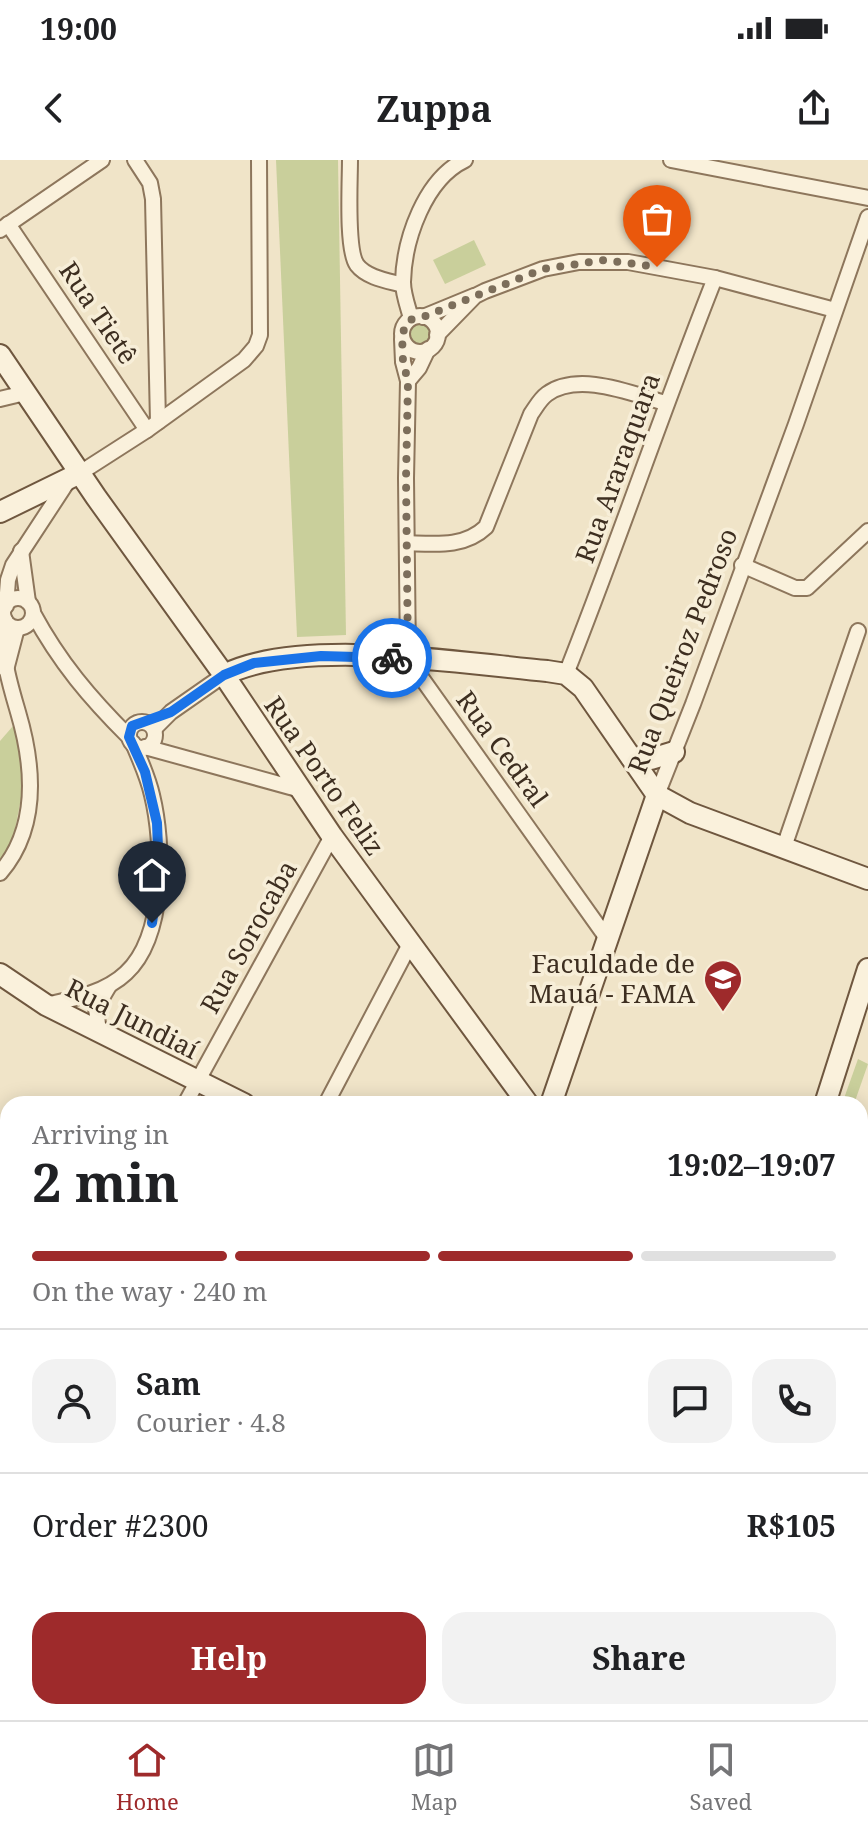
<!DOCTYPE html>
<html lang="en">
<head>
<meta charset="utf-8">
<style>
	body { margin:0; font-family:"Noto Serif",serif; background:#f2f2f2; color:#202124; height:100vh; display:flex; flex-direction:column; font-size:30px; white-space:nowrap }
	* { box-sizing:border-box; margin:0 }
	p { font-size:26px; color:#757577 }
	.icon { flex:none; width:44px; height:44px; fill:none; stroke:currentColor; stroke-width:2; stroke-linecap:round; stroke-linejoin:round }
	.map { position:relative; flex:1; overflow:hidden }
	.drawer { position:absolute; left:0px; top:936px; width:868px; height:624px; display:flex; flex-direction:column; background:#fff; border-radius:24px 24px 0 0; box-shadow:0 4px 20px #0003 }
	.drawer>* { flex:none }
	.pin { position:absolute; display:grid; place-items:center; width:68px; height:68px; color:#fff; margin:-82px -34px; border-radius:50% 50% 50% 0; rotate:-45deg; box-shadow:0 0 8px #0007 }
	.pin .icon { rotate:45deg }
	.courier { position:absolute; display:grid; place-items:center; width:80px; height:80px; margin:-40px; border:6px solid #1a73e8; border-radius:50%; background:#fff; color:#222; box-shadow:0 2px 10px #0007 }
	.overview em { font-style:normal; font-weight:700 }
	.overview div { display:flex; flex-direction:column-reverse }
	.overview { display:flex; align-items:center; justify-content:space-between; height:136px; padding:0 32px }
	h1 { font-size:52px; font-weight:700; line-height:60px }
	.bar { display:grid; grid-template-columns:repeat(4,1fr); gap:12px 8px; align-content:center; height:96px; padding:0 32px }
	.bar i { height:10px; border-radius:6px; background:#e0e0e0 }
	.bar .selected { background:#9e2a2b }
	.bar p { grid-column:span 4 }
	.line { display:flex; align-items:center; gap:20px; padding:0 32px; border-top:2px solid #e0e0e0 }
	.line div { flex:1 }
	.round { display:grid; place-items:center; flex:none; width:84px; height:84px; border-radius:24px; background:#f2f2f2 }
	.primary-button { display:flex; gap:16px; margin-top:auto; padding:16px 32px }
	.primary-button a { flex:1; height:92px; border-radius:24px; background:#9e2a2b; color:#fff; font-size:32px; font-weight:700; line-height:92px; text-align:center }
	.primary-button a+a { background:#f2f2f2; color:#202124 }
	.status { display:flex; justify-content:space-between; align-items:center; height:56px; padding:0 40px; background:#fff; direction:ltr }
	.status svg { height:22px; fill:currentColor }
	header { display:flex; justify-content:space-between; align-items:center; height:104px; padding:0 32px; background:#fff; font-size:36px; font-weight:700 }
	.tab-bar { display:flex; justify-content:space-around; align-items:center; height:112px; border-top:2px solid #e0e0e0; background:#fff; font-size:22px; color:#757577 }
	.tab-bar a { display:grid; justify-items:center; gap:4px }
	.tab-bar .selected { color:#9e2a2b }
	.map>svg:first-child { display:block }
	.green { fill:#c9cf9b }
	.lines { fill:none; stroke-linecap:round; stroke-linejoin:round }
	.street-casing { stroke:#8d765c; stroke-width:18 }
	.secondary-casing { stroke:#6f573f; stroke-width:24 }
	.highway-casing { stroke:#5b4430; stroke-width:30 }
	.street { stroke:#faf1dc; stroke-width:14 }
	.secondary { stroke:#faf1dc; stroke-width:20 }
	.highway { stroke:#e0a458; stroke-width:26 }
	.rail-casing { stroke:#3d2e20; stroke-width:7 }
	.rail { stroke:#f7eed8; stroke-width:4; stroke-dasharray:12; stroke-linecap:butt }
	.street-bridge-casing { stroke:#8d765c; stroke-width:18; stroke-linecap:butt }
	.street-bridge { stroke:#faf1dc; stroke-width:14 }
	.done { stroke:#7c6e5b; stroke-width:8; stroke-dasharray:0 14.4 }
	.route { stroke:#1a73e8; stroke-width:10 }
	.labels { text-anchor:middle; stroke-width:7; stroke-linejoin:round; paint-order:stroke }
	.street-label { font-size:26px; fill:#3d2e20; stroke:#f7eed8 }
	.poi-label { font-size:26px; fill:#3d2e20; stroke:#f7eed8; text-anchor:end }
</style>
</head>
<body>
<div class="status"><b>19:00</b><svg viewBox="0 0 49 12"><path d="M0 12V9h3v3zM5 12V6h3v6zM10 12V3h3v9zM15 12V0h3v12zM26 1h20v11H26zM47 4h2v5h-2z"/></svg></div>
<header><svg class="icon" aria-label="back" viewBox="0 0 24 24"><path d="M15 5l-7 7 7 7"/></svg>Zuppa<svg class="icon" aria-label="share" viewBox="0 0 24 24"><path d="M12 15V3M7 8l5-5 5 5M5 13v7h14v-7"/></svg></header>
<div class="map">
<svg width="868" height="1560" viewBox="0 0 868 1560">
	<rect width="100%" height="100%" fill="#f0e4c8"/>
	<g class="green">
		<polygon points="276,0 338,0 346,475 297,477"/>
		<polygon points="474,80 486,105 445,124 433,100"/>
		<circle cx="420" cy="174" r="15"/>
		<polygon points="13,566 27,608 11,690 0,700 0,581"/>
		<polygon points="858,899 868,904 854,944 842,944"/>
		<polygon points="860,1129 868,1132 868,1199 860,1185"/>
		<polygon points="863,1267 868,1270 868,1560 686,1560 670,1552 860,1552 860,1271"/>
	</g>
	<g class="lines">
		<defs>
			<g id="street">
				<polyline points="135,0 150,23 153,39 158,262"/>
				<path d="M350,0C350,22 346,90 357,105C367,118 389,121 403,125"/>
				<polyline points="671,0 868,38"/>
				<polyline points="8,64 147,270"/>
				<polyline points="0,70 102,0"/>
				<circle cx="420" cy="174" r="18"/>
				<polyline points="423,157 474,136"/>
				<path d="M411,158C408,147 403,134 403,122C404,79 425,19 465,0"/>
				<polyline points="437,175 475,136 485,131 543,109 579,102 628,102 715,118 835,150"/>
				<polyline points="402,179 403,202 408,221 406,318 408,499 606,777"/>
				<polyline points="408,221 419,208 428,189"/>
				<polyline points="0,239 25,233"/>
				<polyline points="80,313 147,270 244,200 256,186 260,175 259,0"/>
				<path d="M407,383C435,384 464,388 486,367L531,254C536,247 540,239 547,234C579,211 632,234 665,243"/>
				<polyline points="21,391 28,442"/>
				<polyline points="742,405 795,428 807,428 868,371"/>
				<circle cx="18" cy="453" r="15"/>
				<polyline points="6,446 8,420 13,405 68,321"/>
				<path d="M33,453C60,503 90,538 129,577"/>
				<polyline points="6,510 17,468"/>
				<path d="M566,514C618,383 663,249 715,118"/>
				<circle cx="142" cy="575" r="13"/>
				<polyline points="154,569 171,552 224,515"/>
				<polyline points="145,587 301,630"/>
				<polyline points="657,635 693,544 796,264 868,57"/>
				<polyline points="784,687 858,471"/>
				<path d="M0,713C39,668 34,606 18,552C9,521 0,493 5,460"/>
				<path d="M46,845C73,839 105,833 126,813C166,776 164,684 152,635C148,617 140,600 133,583"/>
				<polyline points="99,872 96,848 109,826"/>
				<polyline points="185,944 332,676"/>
				<polyline points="326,944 410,784"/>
				<polyline points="0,1464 8,1468"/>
				<polyline points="162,1552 176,1560"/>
			</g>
			<g id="secondary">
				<polyline points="0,195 96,337 224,515 332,676 528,944"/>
				<polyline points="0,352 80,313"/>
				<path d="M224,515C300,477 460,503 547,511L566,514L583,528L657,635L690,653L868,719"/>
				<polyline points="631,597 651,599 674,592"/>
				<polyline points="0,814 46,845 244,944"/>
				<polyline points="551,944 657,635"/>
				<polyline points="825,944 868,809"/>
				<polyline points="0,988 8,1000"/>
				<polyline points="0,1101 8,1109"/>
			</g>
			<g id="highway">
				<polyline points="0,1209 8,1219"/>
				<polyline points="0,1235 8,1243"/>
				<polyline points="602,1552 618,1560"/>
				<polyline points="646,1552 662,1560"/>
			</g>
		</defs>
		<use href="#street" class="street-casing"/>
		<use href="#secondary" class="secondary-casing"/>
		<use href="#highway" class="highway-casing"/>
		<use href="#street" class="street"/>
		<use href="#secondary" class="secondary"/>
		<use href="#highway" class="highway"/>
		<defs>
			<g id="rail">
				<polyline points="0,1342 8,1346"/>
				<polyline points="385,1552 400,1560"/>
			</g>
		</defs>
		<use href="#rail" class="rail-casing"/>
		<use href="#rail" class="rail"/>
		<defs>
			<polyline id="street-bridge" points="0,1356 8,1346"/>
		</defs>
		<use href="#street-bridge" class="street-bridge-casing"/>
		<use href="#street-bridge" class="street-bridge"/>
	</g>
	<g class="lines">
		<polyline class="done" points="392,498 408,499 406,318 408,221 403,202 402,174 409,160 423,157 543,109 605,100 657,107"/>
		<polyline class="route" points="152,763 159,714 157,663 145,612 129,577 132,566 171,552 224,515 254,503 321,496 392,498"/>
	</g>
	<defs>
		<symbol id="university-pin" viewBox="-11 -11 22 30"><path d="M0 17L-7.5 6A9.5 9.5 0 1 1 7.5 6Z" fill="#9e2a2b" stroke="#f7eed8"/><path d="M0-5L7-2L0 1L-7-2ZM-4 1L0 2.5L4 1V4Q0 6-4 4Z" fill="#fff"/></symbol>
	</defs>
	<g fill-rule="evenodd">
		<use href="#university-pin" x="701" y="797" width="44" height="60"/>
	</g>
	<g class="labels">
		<g class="street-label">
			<text transform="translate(98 153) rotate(56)" y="9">Rua Tietê</text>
			<text transform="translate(618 308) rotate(-70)" y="9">Rua Araraquara</text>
			<text transform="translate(683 491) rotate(-69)" y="9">Rua Queiroz Pedroso</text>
			<text transform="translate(502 589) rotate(54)" y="9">Rua Cedral</text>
			<text transform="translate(324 616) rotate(55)" y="9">Rua Porto Feliz</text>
			<text transform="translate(249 777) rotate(-61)" y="9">Rua Sorocaba</text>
			<text transform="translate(132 859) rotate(27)" y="9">Rua Jundiaí</text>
		</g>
		<g class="poi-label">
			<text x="695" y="813">Faculdade de<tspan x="695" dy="30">Mauá - FAMA</tspan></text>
		</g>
	</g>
</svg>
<div class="pin" style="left:657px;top:107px;background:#ea580c"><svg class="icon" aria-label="bag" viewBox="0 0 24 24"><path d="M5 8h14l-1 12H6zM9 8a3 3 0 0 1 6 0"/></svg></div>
<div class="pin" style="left:152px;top:763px;background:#1f2937"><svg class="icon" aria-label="home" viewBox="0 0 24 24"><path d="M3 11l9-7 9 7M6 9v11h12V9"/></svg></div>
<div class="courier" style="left:392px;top:498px"><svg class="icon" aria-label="bike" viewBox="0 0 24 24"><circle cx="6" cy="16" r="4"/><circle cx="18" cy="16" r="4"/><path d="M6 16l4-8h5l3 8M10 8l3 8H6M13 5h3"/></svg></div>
<section class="drawer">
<div class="overview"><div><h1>2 min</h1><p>Arriving in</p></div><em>19:02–19:07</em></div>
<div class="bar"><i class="selected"></i><i class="selected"></i><i class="selected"></i><i></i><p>On the way · 240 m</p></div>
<div class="line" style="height:144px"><a class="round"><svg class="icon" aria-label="person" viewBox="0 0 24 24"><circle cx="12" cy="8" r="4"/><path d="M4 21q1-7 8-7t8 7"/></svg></a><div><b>Sam</b><p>Courier · 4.8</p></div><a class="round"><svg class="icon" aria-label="chat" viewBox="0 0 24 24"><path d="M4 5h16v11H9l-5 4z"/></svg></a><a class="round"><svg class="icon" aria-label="phone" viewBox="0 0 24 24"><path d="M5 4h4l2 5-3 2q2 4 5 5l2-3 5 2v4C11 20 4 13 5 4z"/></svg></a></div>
<div class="line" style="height:104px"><div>Order #2300</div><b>R$105</b></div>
<div class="primary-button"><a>Help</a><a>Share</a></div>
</section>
</div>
<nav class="tab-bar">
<a class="selected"><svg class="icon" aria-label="home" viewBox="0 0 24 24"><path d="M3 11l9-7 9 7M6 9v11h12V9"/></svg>Home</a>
<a><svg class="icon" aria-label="map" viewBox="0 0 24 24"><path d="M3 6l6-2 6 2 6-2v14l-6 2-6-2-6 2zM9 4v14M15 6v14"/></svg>Map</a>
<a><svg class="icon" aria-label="saved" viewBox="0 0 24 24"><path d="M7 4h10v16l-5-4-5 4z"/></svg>Saved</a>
</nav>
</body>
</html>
